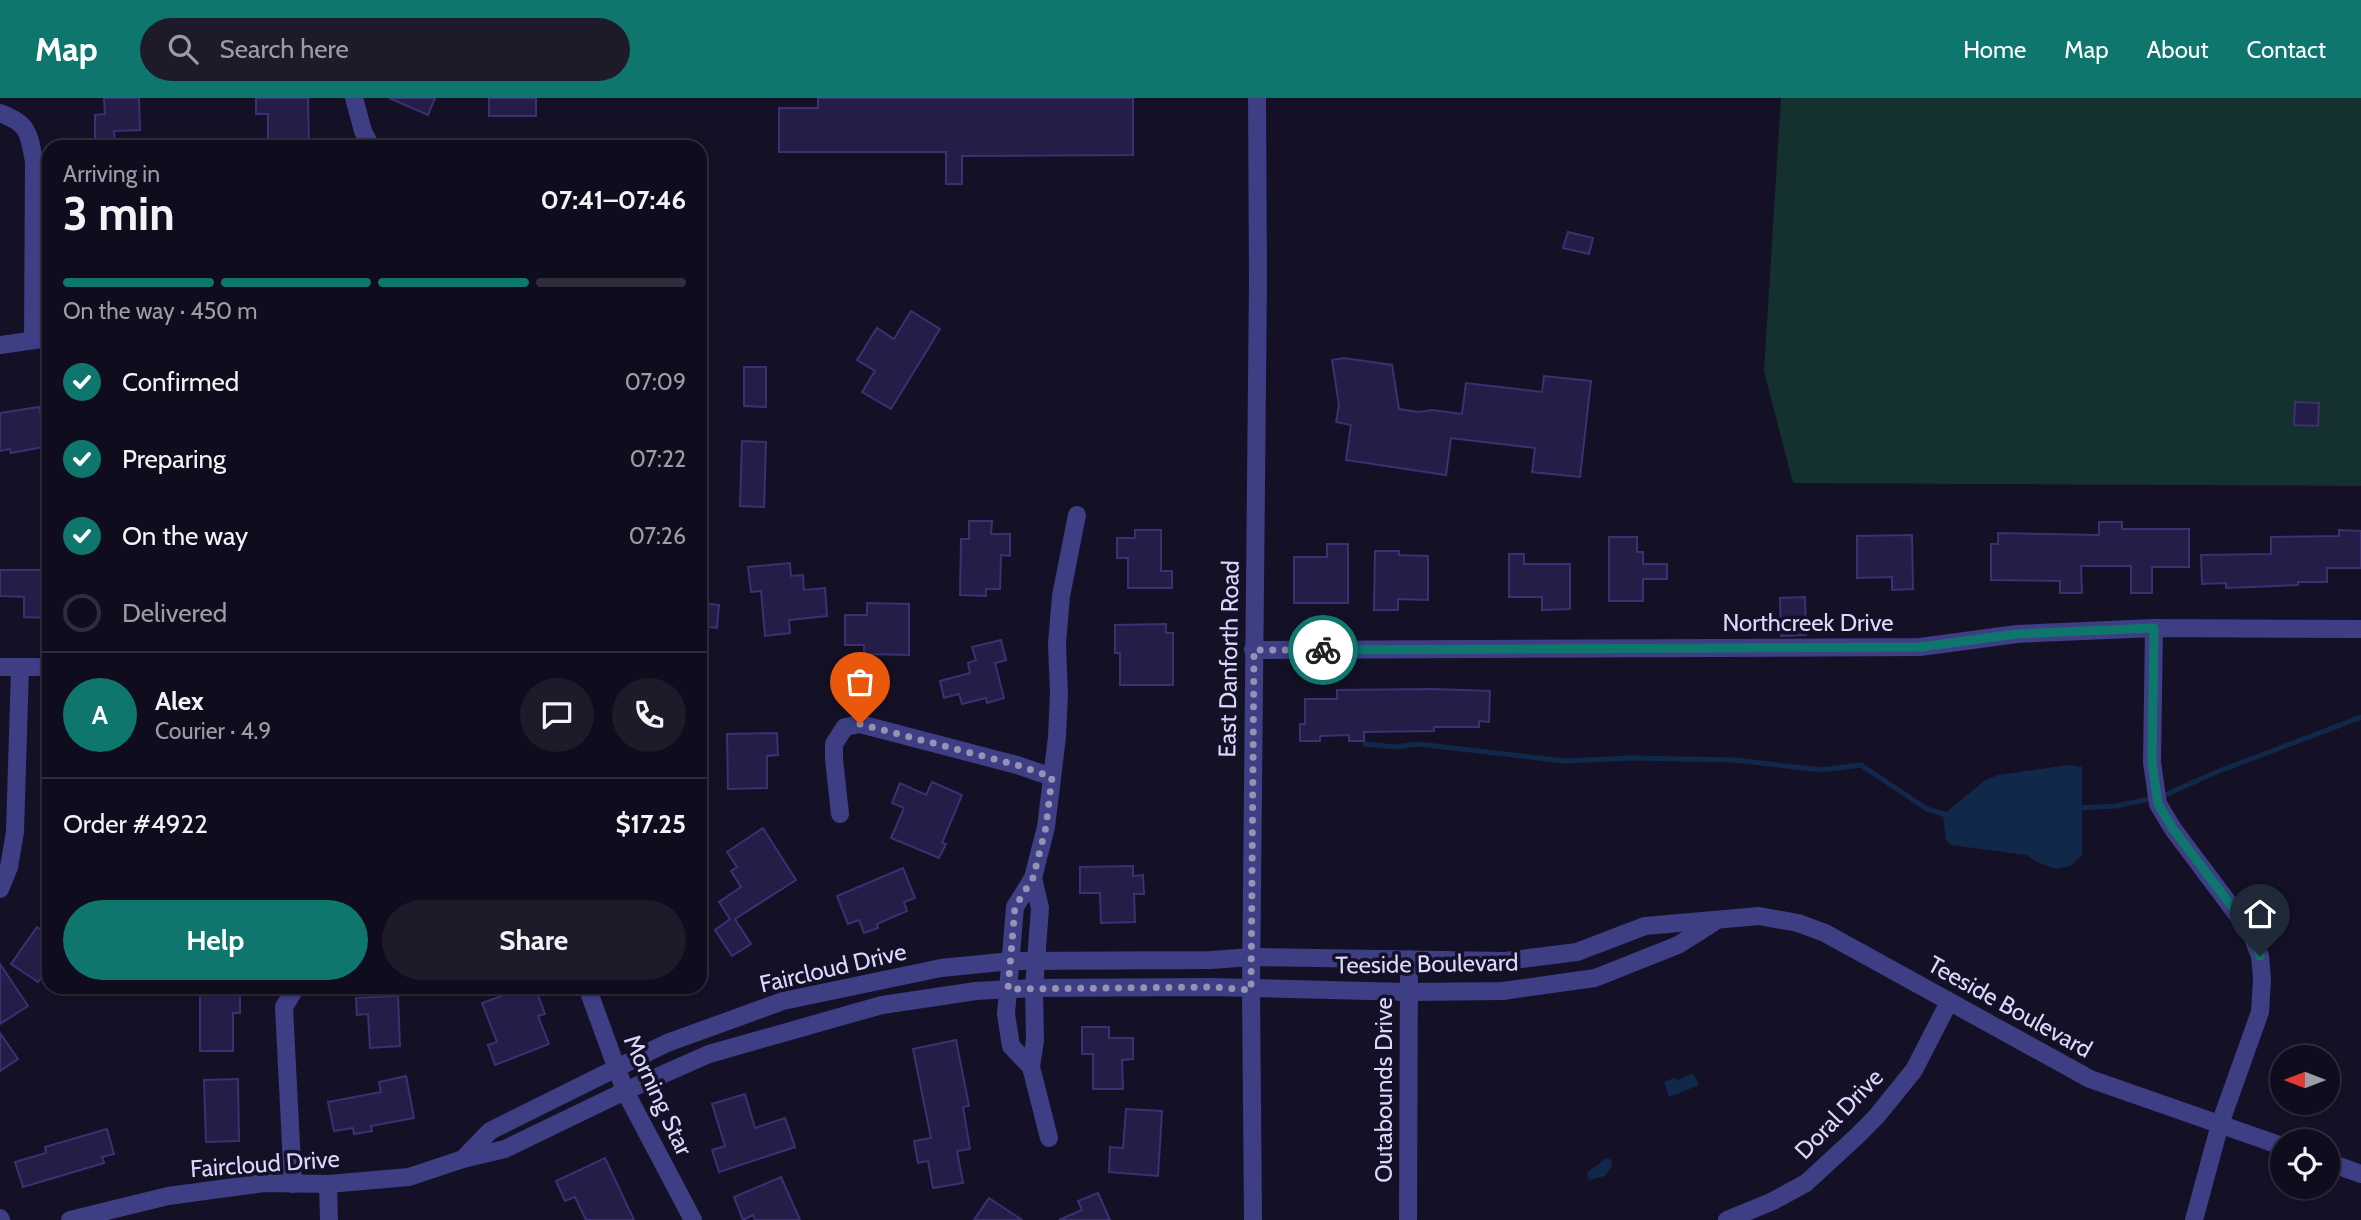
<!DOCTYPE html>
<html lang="en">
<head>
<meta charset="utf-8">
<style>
	body { margin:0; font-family:Cabin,sans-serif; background:#1d1b2a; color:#f1f3f6; height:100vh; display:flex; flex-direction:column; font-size:26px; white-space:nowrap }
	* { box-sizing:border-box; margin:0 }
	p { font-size:23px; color:#9b9ca4 }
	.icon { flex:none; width:38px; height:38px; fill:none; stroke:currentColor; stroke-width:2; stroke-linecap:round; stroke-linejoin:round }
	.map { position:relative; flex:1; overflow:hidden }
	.side { position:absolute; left:42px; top:42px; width:665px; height:854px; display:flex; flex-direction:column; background:#0f0d1d; border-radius:21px; box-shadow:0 2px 5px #0004,0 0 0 2px #2f2d3b }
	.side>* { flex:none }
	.needle { width:46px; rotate:270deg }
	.buttons { position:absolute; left:2270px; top:947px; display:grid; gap:14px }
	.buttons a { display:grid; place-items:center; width:70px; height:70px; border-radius:50%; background:#0f0d1d; box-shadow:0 2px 5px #0004,0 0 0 2px #2f2d3b; font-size:35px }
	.pin { position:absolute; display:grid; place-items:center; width:60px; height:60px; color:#fff; margin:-72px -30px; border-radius:50% 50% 50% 0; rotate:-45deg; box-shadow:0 0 7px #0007 }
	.pin .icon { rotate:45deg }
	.courier { position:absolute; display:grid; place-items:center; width:70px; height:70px; margin:-35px; border:5px solid #0f766e; border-radius:50%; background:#fff; color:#222; box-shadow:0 2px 9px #0007 }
	.head em { font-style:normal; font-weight:700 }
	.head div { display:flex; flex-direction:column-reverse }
	.head { display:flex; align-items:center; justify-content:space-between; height:119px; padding:0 21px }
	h1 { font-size:46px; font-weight:700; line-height:52px }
	.bar { display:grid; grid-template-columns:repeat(4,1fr); gap:10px 7px; align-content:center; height:84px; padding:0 21px }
	.bar i { height:9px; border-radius:5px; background:#2f2d3b }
	.bar .on { background:#0f766e }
	.bar p { grid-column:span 4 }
	.line { display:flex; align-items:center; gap:18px; padding:0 21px; border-top:2px solid #2f2d3b }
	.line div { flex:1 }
	.round { display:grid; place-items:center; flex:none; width:74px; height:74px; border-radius:37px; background:#1d1b2a }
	ol { padding:0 21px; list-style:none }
	li { display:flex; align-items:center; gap:21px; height:77px }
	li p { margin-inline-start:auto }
	li .icon { padding:7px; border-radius:50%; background:#0f766e; color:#fff; stroke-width:4 }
	li:last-child { color:#9b9ca4 }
	li i { width:38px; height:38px; border:4px solid #2f2d3b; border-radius:50% }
	.primary-button { display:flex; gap:14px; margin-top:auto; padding:14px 21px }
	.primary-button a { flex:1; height:80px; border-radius:42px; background:#0f766e; color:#fff; font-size:28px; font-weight:700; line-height:80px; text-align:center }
	.primary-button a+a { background:#1d1b2a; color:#f1f3f6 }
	header { display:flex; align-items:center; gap:42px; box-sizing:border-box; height:98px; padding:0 35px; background:#0f766e; color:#fff }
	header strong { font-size:33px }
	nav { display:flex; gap:38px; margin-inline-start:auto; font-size:24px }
	.search { width:490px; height:63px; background:#1d1b2a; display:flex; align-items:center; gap:18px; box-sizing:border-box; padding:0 24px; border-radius:38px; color:#9b9ca4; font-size:26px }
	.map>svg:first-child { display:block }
	.green { fill:#14312f }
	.water { fill:#10294b }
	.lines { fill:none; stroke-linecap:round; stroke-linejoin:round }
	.stream { stroke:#10294b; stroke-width:5 }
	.building { fill:#241d47; stroke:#3b3072; stroke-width:2 }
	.minor { stroke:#3d3e84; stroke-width:18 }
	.done { stroke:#9592b3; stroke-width:7; stroke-dasharray:0 12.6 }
	.route { stroke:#0f766e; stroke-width:9 }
	.labels { text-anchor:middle; stroke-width:7; stroke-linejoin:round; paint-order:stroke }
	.street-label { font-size:24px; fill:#dbd8fe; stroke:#141127 }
</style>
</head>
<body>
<header>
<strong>Map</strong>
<div class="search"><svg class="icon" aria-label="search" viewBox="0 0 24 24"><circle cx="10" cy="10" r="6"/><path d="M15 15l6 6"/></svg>Search here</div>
<nav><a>Home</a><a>Map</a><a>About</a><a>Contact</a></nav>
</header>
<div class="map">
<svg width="2361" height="1122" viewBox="0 0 2361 1122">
	<rect width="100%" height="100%" fill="#141127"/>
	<polygon class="green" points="1781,0 2361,0 2361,388 1793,385 1764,273"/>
	<g class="water">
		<polygon points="2069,667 2082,669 2082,757 2070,768 2057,771 2039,765 2026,757 1951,747 1946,742 1943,717 1984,683 1998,677"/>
		<polygon points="1693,975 1699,987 1669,999 1664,984 1674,980 1678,982"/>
		<polygon points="1607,1060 1611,1062 1612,1068 1605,1078 1589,1082 1587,1074"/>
	</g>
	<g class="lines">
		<g class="stream">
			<polyline points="1365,646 1395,649 1418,646 1564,663 1632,660 1735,662 1821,672 1861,667 1927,711 1947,717"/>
			<polyline points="2076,710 2116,708 2163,698 2214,675 2361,619"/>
		</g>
	</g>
	<g class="building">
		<polygon points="104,0 139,0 140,32 114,33 115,45 95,46 95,17 105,16"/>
		<polygon points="256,0 308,0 309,49 268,49 268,16 256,16"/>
		<polygon points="389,0 435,0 428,17"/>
		<rect x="489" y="0" width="47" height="18"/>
		<polygon points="818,0 1133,0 1133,57 962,58 962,86 946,86 946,54 779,54 779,10 818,10"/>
		<polygon points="1568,134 1593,140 1589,156 1563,150"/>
		<polygon points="911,213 940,231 891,311 862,294 875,273 857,262 877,230 894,241"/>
		<polygon points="1344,260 1392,267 1399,311 1419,314 1432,312 1462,316 1466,285 1542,294 1544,278 1591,283 1580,379 1532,374 1535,350 1451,340 1446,377 1346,362 1351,327 1336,324 1339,307 1332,262"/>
		<polygon points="744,269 766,269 766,309 744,308"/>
		<polygon points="2295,304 2319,305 2318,328 2294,327"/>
		<polygon points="39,309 41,317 49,315 49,348 11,355 10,351 0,353 0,315"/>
		<polygon points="742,343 766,344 764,409 740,408"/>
		<polygon points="969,423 992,423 991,436 1010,436 1010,458 1001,457 1000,491 986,491 986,498 960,497 961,441 969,441"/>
		<polygon points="2099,424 2122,424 2122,431 2189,431 2189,469 2152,469 2152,495 2131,495 2131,468 2081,468 2082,495 2060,495 2060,483 1991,482 1991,446 1998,446 1998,435 2099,437"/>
		<polygon points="1135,432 1161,432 1161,473 1172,473 1172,490 1128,490 1128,460 1117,460 1117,440 1135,440"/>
		<polygon points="2339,432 2361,433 2361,470 2327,470 2327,484 2298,484 2298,487 2226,490 2226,485 2202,486 2201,457 2271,456 2271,439 2339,438"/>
		<polygon points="1912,437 1913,491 1892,492 1892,479 1857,480 1857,438"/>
		<polygon points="1609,439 1637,439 1637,454 1643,454 1643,466 1667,466 1667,481 1643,481 1643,503 1609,503"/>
		<polygon points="1327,446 1348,446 1348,505 1294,505 1294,459 1327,459"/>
		<polygon points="1375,453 1399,453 1399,457 1428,458 1428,502 1398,501 1398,512 1374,512"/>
		<polygon points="1509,456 1524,456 1524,466 1570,466 1570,511 1542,512 1542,499 1509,499"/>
		<polygon points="790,465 791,478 803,477 804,492 825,490 827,518 789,522 790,535 765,538 761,493 751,494 748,469"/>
		<polygon points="0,472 49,472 49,520 24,519 24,499 0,498"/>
		<polygon points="1805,499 1806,537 1781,538 1780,500"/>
		<polygon points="700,505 719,507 717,530 700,528"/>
		<polygon points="867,505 909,506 909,557 864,556 864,547 845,547 845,517 867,517"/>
		<polygon points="1166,526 1166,535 1173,535 1173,587 1120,587 1120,555 1115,555 1115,527"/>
		<polygon points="1001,542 1006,562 995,565 1004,600 987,605 986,600 962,606 959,596 944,600 940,583 970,575 968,565 976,562 972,549"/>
		<polygon points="1433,591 1490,593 1489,624 1479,623 1479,629 1434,629 1434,633 1364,634 1364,643 1349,643 1349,637 1320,638 1320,643 1300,643 1300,626 1305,626 1305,601 1337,601 1337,592"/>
		<polygon points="777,635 778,657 767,658 767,690 728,691 727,636"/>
		<polygon points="932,684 962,697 942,745 946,746 939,760 891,740 904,710 892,705 900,685 926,697"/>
		<polygon points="763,730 796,782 735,821 751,846 732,858 715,832 730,821 719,804 741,789 731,773 737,769 727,754"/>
		<polygon points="1133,768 1133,778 1143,777 1144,796 1134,796 1135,824 1101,825 1100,795 1080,795 1080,769"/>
		<polygon points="903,770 915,800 904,804 907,813 877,826 878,830 864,835 859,822 848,826 837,798"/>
		<polygon points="49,817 49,869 38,884 11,866 37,829 40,831"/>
		<polygon points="0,866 28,908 0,926"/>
		<polygon points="508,889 535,889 545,916 538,918 549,946 495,967 488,947 497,944 482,905 510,895"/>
		<polygon points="200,897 240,897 240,915 233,915 233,953 200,953"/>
		<polygon points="398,898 400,948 370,950 368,916 357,917 356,900"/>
		<polygon points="1082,929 1109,929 1109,940 1133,940 1133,961 1122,962 1123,991 1093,991 1093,956 1082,956"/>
		<polygon points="0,935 18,961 0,973"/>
		<polygon points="956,942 969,1008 963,1009 970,1051 957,1053 963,1085 933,1090 928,1063 918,1065 914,1043 931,1040 913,951"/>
		<polygon points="406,978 414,1020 371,1028 372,1033 354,1036 353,1030 334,1033 328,1004 381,994 379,984"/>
		<polygon points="238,981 239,1043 206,1044 204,982"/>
		<polygon points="745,996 755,1030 785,1020 795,1049 719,1074 712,1052 725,1048 712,1006"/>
		<polygon points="1126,1011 1162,1013 1158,1078 1109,1074 1110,1049 1123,1050"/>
		<polygon points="107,1031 114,1056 102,1059 104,1065 23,1089 15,1064 46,1055 45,1049"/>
		<polygon points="605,1060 634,1122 586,1122 575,1099 565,1103 556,1083"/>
		<polygon points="781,1079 800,1122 755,1122 753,1117 743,1122 734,1099"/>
		<polygon points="1098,1095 1110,1122 1059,1122 1082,1112 1078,1103"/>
		<polygon points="989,1100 1022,1122 974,1122"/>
	</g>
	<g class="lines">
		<g class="minor">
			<polyline points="354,0 363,33 371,49"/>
			<path d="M0,15C29,26 29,35 34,64L33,241"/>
			<polyline points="0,247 49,240"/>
			<polyline points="2154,530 2152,664 2158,706 2173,731 2251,835 2260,858 2262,881 2260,914 2220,1026 2194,1122"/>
			<polyline points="1253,552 1920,549 2017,536 2154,530 2361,531"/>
			<polyline points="0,569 49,569"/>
			<polyline points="840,716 834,661 834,646 845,629 860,626 1017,667 1052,679"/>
			<polyline points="1033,780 1040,810 1034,890 1035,942 1031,969 1049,1040"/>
			<polyline points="0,791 9,769 15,734 20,570"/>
			<polyline points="587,889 625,993 693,1122"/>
			<polyline points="1031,969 1011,948 1006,916 1015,809 1033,780 1046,729 1057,639 1059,596 1057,546 1061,498 1077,417"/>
			<polyline points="463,1061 490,1033 667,945 783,903 941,870 1011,863 1211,862 1251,859 1505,863 1577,854 1645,828 1759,818 1798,825 1825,835 2090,981 2282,1048"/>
			<polyline points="2328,1064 2361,1076"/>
			<polyline points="293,1086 284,909 296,889"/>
			<polyline points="328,1086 329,1122"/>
			<polyline points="0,1120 1,1122"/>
			<polyline points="70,1122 168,1098 264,1085 328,1086 409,1079 463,1061 505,1051 625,993 709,956 882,907 976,893 1034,890 1211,889 1409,894 1503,893 1595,880 1678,847 1713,825"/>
			<polyline points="1253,1122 1251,892 1258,182 1257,0"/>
			<polyline points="1408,1122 1409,861"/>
			<polyline points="1727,1122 1773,1103 1806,1085 1856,1039 1876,1019 1914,972 1949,904"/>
		</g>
	</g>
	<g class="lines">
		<polyline class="done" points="860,626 1017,667 1052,679 1046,729 1033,780 1015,809 1008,891 1211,889 1251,892 1254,552 1323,552"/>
		<polyline class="route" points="1323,552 1920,549 2017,536 2154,530 2152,664 2158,706 2173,731 2252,835 2260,858"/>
	</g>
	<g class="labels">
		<g class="street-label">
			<text x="1808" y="533">Northcreek Drive</text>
			<text transform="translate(1229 561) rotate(-89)" y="8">East Danforth Road</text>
			<text transform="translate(1427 866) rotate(-1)" y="8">Teeside Boulevard</text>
			<text transform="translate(833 870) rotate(-13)" y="8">Faircloud Drive</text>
			<text transform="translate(2010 909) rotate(29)" y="8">Teeside Boulevard</text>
			<text transform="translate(1384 992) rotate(-90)" y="8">Outabounds Drive</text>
			<text transform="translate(658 997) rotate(65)" y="8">Morning Star</text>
			<text transform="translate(1839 1016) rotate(-46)" y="8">Doral Drive</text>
			<text transform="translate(265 1066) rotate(-4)" y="8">Faircloud Drive</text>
		</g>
	</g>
</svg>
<div class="buttons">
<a><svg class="needle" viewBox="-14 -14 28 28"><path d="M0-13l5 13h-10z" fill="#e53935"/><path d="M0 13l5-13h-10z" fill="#9b9ca4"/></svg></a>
<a><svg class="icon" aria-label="locate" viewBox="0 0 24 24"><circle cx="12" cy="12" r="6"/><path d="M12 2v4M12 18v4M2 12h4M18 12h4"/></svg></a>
</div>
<div class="pin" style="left:860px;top:626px;background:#ea580c"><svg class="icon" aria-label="bag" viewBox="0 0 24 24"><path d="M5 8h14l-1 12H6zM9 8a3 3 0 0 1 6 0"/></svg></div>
<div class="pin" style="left:2260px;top:858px;background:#1f2937"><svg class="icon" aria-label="home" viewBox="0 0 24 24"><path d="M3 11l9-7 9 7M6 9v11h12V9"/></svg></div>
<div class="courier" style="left:1323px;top:552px"><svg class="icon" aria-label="bike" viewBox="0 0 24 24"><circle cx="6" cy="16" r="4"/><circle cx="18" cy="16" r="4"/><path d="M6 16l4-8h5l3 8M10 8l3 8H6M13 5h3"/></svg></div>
<section class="side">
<div class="head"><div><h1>3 min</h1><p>Arriving in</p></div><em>07:41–07:46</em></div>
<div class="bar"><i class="on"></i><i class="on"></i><i class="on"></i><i></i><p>On the way · 450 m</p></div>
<ol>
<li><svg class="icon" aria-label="check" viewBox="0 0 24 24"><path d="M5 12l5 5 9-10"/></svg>Confirmed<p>07:09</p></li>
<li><svg class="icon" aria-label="check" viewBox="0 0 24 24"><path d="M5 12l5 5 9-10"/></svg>Preparing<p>07:22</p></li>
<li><svg class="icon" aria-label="check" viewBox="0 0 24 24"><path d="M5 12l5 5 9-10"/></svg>On the way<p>07:26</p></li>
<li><i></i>Delivered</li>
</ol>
<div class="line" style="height:126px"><b class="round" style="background:#0f766e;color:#fff">A</b><div><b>Alex</b><p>Courier · 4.9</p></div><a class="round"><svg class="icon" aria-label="chat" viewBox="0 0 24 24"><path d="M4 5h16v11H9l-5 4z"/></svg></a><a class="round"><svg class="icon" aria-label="phone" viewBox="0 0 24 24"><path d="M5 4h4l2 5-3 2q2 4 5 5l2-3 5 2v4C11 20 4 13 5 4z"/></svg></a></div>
<div class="line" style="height:91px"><div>Order #4922</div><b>$17.25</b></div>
<div class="primary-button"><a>Help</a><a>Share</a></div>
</section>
</div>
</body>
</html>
